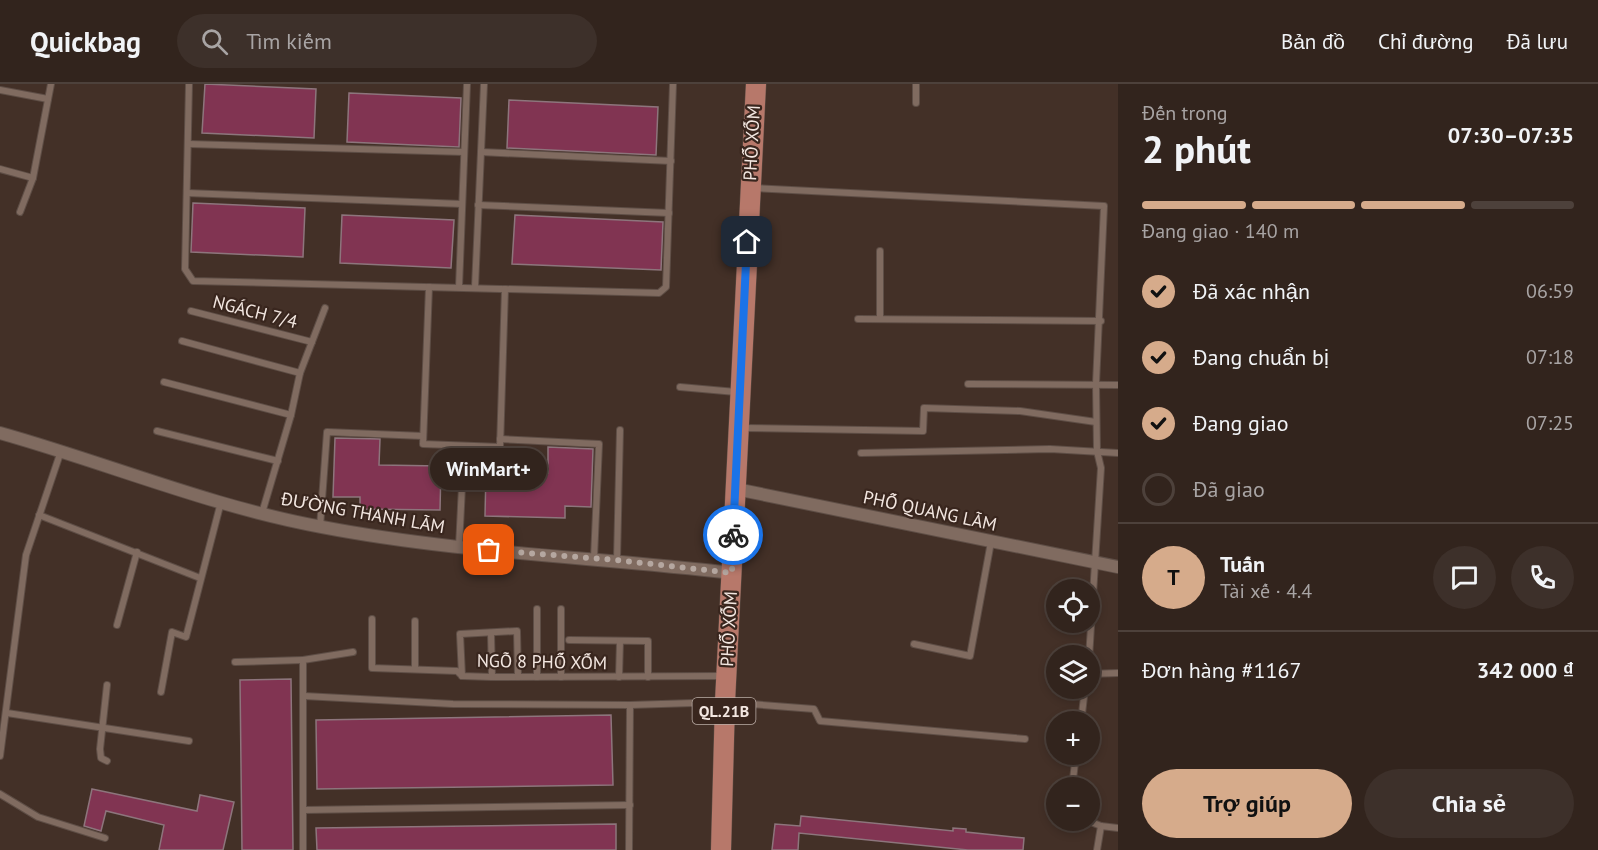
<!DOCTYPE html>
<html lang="vi">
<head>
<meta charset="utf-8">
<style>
	body { margin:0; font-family:"PT Sans",sans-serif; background:#3d302a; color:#f1f3f6; height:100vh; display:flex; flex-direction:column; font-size:22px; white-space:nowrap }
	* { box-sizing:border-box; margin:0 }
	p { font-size:20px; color:#a8a4a4 }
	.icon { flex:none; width:33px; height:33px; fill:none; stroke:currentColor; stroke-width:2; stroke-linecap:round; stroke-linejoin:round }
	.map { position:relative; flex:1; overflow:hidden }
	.side { display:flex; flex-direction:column; background:#32241d; width:480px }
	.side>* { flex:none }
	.tools { position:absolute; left:1046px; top:495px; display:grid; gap:12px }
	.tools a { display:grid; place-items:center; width:54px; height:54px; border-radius:50%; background:#32241d; box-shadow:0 3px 9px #0003,0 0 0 2px #4d413b; font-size:30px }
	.pin { position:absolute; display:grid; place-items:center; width:51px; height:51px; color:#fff; margin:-26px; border-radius:12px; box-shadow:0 3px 9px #0006 }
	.courier { position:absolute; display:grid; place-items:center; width:60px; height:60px; margin:-30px; border:4px solid #1a73e8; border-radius:50%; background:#fff; color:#222; box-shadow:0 2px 8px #0007 }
	.bubble { position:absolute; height:42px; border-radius:21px; background:#32241d; box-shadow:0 3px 9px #0003,0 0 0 2px #4d413b; font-size:20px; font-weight:700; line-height:42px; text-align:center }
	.overview em { font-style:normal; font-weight:700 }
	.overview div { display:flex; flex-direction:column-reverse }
	.overview { display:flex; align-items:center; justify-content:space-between; height:102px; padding:0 24px }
	h1 { font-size:39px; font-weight:700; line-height:45px }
	.bar { display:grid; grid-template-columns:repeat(4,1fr); gap:9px 6px; align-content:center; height:72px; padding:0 24px }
	.bar i { height:8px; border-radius:4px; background:#4d413b }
	.bar .selected { background:#d6ab8b }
	.bar p { grid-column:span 4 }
	.line { display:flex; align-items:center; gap:15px; padding:0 24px; border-top:2px solid #4d413b }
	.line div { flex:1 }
	.round { display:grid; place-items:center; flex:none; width:63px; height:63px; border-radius:32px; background:#3d302a }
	ol { padding:0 24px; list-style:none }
	li { display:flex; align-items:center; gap:18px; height:66px }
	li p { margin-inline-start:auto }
	li .icon { padding:6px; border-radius:50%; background:#d6ab8b; color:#111; stroke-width:4 }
	li:last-child { color:#a8a4a4 }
	li i { width:33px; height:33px; border:3px solid #4d413b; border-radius:50% }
	.cta { display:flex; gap:12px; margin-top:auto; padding:12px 24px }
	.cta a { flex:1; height:69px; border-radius:36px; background:#d6ab8b; color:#111; font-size:24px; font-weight:700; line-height:69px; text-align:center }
	.cta a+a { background:#3d302a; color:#f1f3f6 }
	header { display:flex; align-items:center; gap:36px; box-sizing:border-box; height:84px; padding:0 30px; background:#32241d; border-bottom:2px solid #4d413b }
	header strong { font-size:28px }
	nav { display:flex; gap:33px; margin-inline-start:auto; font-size:21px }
	.search { width:420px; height:54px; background:#3d302a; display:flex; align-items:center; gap:15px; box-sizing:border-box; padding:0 21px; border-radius:33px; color:#a8a4a4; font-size:22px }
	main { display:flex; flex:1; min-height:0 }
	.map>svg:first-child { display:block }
	.building { fill:#813452; stroke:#8d757c; stroke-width:1.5 }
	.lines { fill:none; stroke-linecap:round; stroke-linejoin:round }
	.service-casing { stroke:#5e4e46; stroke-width:8 }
	.minor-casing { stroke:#5e4e46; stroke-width:14 }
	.trunk-casing { stroke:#5e4e46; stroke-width:21 }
	.service { stroke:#806b60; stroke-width:6 }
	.minor { stroke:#806b60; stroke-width:12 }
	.trunk { stroke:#b7786a; stroke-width:20 }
	.done { stroke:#b5a7a0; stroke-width:6; stroke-dasharray:0 10.8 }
	.route { stroke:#1a73e8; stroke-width:8 }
	.labels { text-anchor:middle; stroke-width:4.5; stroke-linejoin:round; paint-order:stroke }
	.shield { fill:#39261e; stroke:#bbada6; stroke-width:1.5 }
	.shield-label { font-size:16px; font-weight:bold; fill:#f3e7e1 }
	.street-label { font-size:18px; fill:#f3e7e1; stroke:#39261e }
</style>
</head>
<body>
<header>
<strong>Quickbag</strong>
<div class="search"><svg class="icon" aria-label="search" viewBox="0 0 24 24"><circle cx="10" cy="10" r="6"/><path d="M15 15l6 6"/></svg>Tìm kiếm</div>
<nav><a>Bản đồ</a><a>Chỉ đường</a><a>Đã lưu</a></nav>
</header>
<main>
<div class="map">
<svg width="1118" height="766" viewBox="0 0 1118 766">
	<rect width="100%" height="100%" fill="#433027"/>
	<g class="building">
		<polygon points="205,0 316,5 314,54 202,49"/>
		<polygon points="349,9 461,14 459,63 347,58"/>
		<polygon points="509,16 658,23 656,71 507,64"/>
		<polygon points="193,119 305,124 303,173 191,168"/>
		<polygon points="342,131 454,136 451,184 340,179"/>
		<polygon points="515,131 663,138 661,186 512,180"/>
		<polygon points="335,354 380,355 379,381 441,382 440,426 360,425 360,413 333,413"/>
		<polygon points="548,363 593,365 591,423 565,422 565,434 485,432 486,388 548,389"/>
		<polygon points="291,595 293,766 242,766 240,596"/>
		<polygon points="611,631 613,701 317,705 316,636"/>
		<polygon points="92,705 197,727 200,711 234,718 223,766 159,766 164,741 106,727 101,747 84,742"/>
		<polygon points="801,732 953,747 953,744 966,745 966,748 1024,754 1023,766 968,766 799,749 798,766 772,766 775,740 800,742"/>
		<polygon points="616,740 616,766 317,766 316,744"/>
	</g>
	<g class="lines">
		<defs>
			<g id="service">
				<polyline points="189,0 185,185 193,197 659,209 666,203 673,0"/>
				<polyline points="0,6 48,15"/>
				<polyline points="916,19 916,0"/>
				<polyline points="189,60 464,68"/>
				<polyline points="481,68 671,77"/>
				<polyline points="0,85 33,94 20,128"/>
				<polyline points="33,94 51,0"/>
				<polyline points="754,104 1104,122 1096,300 1097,367 1101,384 1089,574"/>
				<polyline points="187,109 462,120"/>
				<polyline points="478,121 669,129"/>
				<polyline points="880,167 880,235"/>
				<polyline points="429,203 423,360 500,363 505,205"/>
				<polyline points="459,203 467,0"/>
				<polyline points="475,203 484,0"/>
				<polyline points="191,227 312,258"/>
				<polyline points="858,235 1101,237"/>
				<polyline points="182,257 300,289"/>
				<polyline points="164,298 291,331"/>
				<polyline points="968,300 1118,301"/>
				<polyline points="680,303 736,308"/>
				<polyline points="742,344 923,347 924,324 1020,327 1096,338"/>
				<polyline points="157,347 278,377"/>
				<polyline points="500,355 599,360 594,474"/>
				<polyline points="861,369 1050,365 1118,369"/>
				<polyline points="262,429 291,331 300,289 325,224"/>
				<polyline points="39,431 200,494"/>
				<polyline points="320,443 327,348 423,352"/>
				<polyline points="459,463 464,362"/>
				<polyline points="617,475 620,346"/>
				<polyline points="537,525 537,593"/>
				<polyline points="372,535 372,584 457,587 462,592 492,593 723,592"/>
				<polyline points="117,541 137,468"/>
				<polyline points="491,549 492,593"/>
				<polyline points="569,556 648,557 648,593"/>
				<polyline points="914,560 970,572 991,458"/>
				<polyline points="235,578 303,576"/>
				<polyline points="415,585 415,537"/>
				<polyline points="1089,590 1118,589"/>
				<polyline points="462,592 460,550 517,547 518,593"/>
				<polyline points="561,593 561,525"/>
				<polyline points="619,593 620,557"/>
				<polyline points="161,608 172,548 186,553 221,418"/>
				<polyline points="304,612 453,620 630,621 725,618 814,625 820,637 1025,655"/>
				<polyline points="7,629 189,657"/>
				<polyline points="1081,638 1085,604"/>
				<polyline points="0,672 26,471 61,367"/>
				<polyline points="107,677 101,674 100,665 107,601"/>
				<polyline points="1072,704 1076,670"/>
				<polyline points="0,710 38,733 105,754"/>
				<polyline points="304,726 630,721"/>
				<polyline points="1086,736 1101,742 1097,766"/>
				<polyline points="1101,742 1118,744"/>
				<polyline points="303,766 303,576 353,568"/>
				<polyline points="629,766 630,621"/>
			</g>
			<g id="minor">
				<path d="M0,349C107,379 212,423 322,443C457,469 596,473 732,489"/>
				<polyline points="736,405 1118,483"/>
			</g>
			<polyline id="trunk" points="721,766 725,618 756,0"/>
		</defs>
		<use href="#service" class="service-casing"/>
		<use href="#minor" class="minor-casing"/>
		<use href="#trunk" class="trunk-casing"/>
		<use href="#service" class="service"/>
		<use href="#minor" class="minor"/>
		<use href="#trunk" class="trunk"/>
	</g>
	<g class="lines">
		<polyline class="done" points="489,466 616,476 732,489 733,451"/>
		<polyline class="route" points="733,451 747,158"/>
	</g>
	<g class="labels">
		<rect class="shield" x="692.5" y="614" width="63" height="26" rx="4.5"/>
		<g class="shield-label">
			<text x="724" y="633">QL.21B</text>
		</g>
		<g class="street-label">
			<text transform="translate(752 59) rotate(-87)" y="6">PHỐ XỐM</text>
			<text transform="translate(255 228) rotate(14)" y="6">NGÁCH 7/4</text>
			<text transform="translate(930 427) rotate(12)" y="6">PHỐ QUANG LÃM</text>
			<text transform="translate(363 429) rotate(10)" y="6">ĐƯỜNG THANH LÃM</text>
			<text transform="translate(729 545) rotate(-87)" y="6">PHỐ XỐM</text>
			<text transform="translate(542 578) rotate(1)" y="6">NGÕ 8 PHỐ XỐM</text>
		</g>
	</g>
</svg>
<div class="tools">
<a><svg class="icon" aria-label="locate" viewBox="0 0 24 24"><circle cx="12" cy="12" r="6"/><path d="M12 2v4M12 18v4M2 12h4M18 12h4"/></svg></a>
<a><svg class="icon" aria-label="layers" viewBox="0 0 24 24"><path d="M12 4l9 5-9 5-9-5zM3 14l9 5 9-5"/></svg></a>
<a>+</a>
<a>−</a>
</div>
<div class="pin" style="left:489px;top:466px;background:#ea580c"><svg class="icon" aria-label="bag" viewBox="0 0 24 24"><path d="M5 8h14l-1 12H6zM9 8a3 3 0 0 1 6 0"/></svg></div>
<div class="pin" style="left:747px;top:158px;background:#1f2937"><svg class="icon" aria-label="home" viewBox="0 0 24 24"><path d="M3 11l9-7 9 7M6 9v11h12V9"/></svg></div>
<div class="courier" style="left:733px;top:451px"><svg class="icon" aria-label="bike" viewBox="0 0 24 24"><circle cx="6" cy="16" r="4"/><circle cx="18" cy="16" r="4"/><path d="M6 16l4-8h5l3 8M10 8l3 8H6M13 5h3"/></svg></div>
<div class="bubble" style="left:430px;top:364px;width:117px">WinMart+</div>
</div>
<section class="side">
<div class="overview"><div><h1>2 phút</h1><p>Đến trong</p></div><em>07:30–07:35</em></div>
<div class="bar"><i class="selected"></i><i class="selected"></i><i class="selected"></i><i></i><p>Đang giao · 140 m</p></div>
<ol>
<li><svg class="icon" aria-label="check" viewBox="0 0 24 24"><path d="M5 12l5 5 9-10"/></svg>Đã xác nhận<p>06:59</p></li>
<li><svg class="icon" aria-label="check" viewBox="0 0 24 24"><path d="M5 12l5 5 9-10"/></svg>Đang chuẩn bị<p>07:18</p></li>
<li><svg class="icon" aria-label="check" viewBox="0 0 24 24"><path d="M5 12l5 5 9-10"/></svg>Đang giao<p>07:25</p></li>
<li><i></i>Đã giao</li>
</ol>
<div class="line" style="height:108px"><b class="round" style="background:#d6ab8b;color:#111">T</b><div><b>Tuấn</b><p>Tài xế · 4.4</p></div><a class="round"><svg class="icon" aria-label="chat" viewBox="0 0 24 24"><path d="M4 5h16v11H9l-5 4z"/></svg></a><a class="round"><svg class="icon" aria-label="phone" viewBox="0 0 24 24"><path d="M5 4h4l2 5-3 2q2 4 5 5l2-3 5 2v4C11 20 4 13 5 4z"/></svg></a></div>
<div class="line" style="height:78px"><div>Đơn hàng #1167</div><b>342 000 ₫</b></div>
<div class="cta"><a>Trợ giúp</a><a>Chia sẻ</a></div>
</section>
</main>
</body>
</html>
